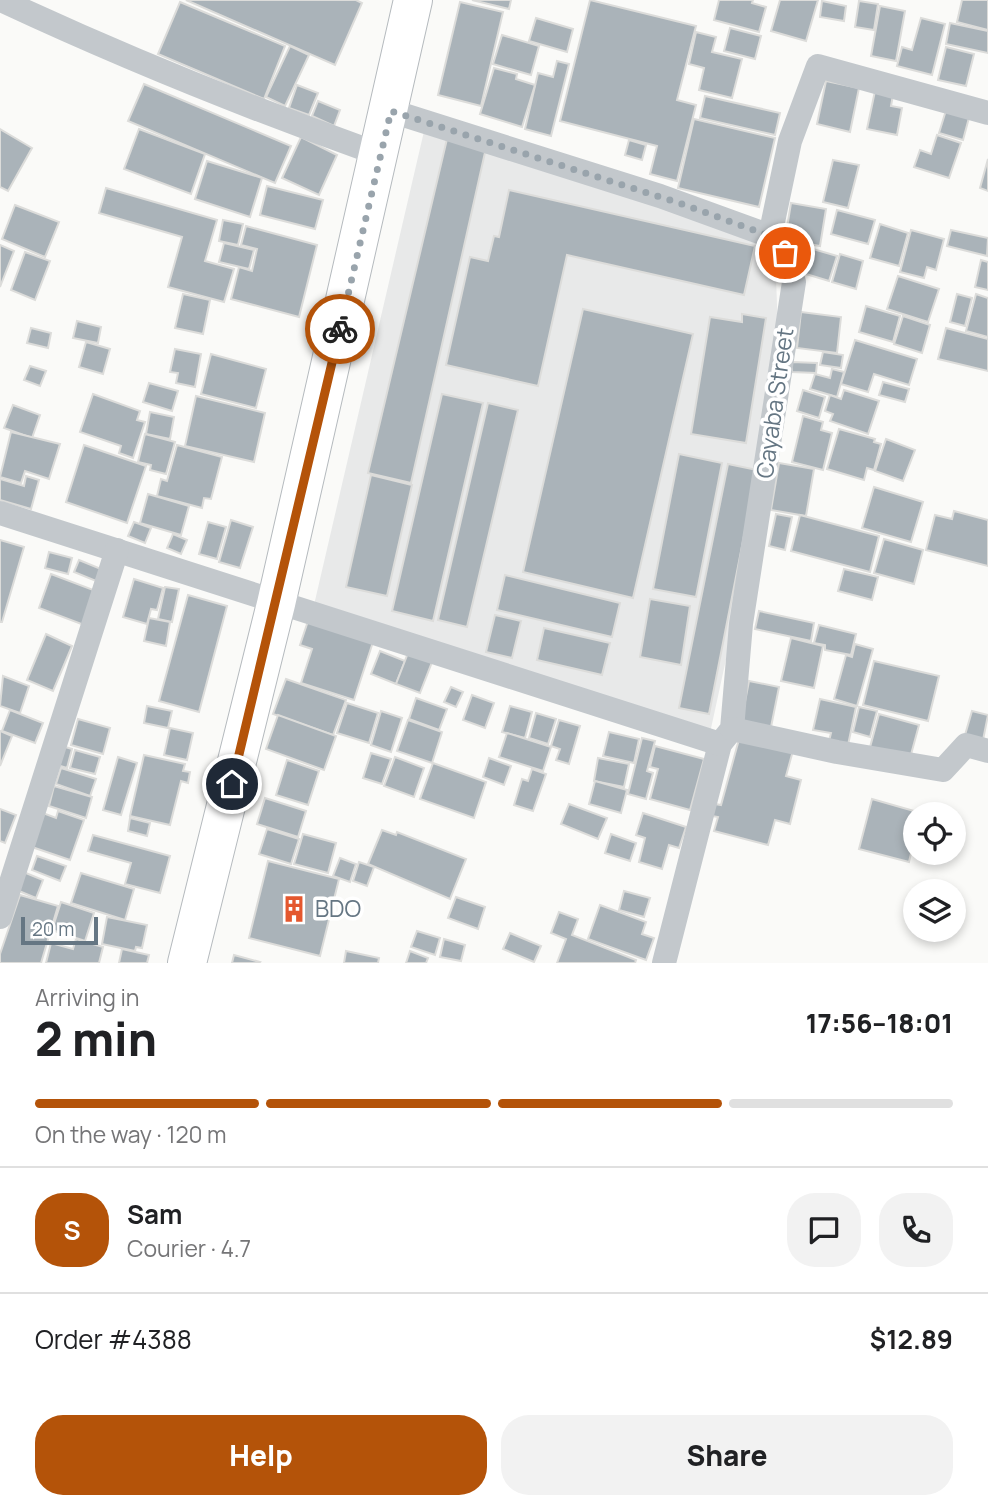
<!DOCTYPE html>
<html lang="en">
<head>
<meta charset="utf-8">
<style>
	body { margin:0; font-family:Manrope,sans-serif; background:#f2f2f2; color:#202124; height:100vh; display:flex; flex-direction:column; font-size:26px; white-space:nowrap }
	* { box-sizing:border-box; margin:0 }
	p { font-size:23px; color:#757577 }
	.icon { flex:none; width:38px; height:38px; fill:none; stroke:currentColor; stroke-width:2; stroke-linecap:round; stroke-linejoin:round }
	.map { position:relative; height:963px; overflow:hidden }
	.sheet { display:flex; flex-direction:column; background:#fff; flex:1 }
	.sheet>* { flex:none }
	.controls { position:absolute; left:903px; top:802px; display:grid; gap:14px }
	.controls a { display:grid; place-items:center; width:63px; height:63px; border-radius:50%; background:#fff; box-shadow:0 4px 10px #0003; font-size:35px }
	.scale { position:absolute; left:21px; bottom:18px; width:77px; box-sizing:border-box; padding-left:7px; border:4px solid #657683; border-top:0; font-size:19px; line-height:24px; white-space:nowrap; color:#657683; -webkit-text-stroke:5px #fff; paint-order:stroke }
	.pin { position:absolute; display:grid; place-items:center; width:60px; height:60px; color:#fff; margin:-30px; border:4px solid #fff; border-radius:50%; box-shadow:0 2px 7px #0007 }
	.courier { position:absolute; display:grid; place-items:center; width:70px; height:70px; margin:-35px; border:5px solid #b45309; border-radius:50%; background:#fff; color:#222; box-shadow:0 2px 9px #0007 }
	.overview em { font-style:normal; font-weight:800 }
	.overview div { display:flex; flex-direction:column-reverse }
	.overview { display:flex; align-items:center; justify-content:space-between; height:119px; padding:0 35px }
	h1 { font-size:46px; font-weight:800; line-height:52px }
	.bar { display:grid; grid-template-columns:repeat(4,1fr); gap:10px 7px; align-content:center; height:84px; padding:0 35px }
	.bar i { height:9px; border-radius:5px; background:#e0e0e0 }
	.bar .active { background:#b45309 }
	.bar p { grid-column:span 4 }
	.line { display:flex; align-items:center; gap:18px; padding:0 35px; border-top:2px solid #e0e0e0 }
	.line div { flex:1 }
	.round { display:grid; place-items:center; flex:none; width:74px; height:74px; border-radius:28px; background:#f2f2f2 }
	.button { display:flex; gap:14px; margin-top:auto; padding:14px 35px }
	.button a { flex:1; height:80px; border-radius:28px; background:#b45309; color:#fff; font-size:28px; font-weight:800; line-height:80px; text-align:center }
	.button a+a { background:#f2f2f2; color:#202124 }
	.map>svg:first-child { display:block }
	.built { fill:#e8e9e9 }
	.building { fill:#aab3b9; stroke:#dcdcda; stroke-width:2 }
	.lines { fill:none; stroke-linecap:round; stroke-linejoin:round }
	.primary-casing { stroke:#b5babe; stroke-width:40 }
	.minor { stroke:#c3c8cc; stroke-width:24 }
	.primary { stroke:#fff; stroke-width:38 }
	.done { stroke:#99a4ac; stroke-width:7; stroke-dasharray:0 12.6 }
	.route { stroke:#b45309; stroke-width:9 }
	.labels { text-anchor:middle; stroke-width:7; stroke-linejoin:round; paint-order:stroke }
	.street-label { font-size:23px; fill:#657683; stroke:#fff }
	.poi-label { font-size:23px; fill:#657683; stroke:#fff; text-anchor:start }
</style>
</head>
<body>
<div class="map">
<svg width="988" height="963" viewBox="0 0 988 963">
	<rect width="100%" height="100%" fill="#fafaf8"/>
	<polygon class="built" points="425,127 762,242 776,276 778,334 753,535 710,733 314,605"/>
	<g class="building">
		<polygon points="186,0 356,0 362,3 335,65"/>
		<polygon points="472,0 511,0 509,9"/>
		<polygon points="590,0 696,26 677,100 696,105 677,181 650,174 657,146 560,121"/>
		<polygon points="719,0 753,0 752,3 766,7 759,32 714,20"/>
		<polygon points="780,0 818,0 806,41 771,31"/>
		<polygon points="962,0 988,0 988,30 957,22"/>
		<polygon points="822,1 846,6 844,21 820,17"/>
		<polygon points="859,1 878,4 874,30 855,27"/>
		<polygon points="180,2 285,46 264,99 158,54"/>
		<polygon points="460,2 503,12 481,106 438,95"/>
		<polygon points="880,6 905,11 896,61 871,56"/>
		<polygon points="536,18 573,29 567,52 529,41"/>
		<polygon points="921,18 945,24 932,75 897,66 902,47 912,50"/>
		<polygon points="950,23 988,31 988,53 946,44"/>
		<polygon points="730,28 761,36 755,59 724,51"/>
		<polygon points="696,32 716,37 712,52 742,59 732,98 699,90 704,68 689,64"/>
		<polygon points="502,35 539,46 531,75 493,64"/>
		<polygon points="290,46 309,55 285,106 266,97"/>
		<polygon points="946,47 974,54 966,86 938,80"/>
		<polygon points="557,61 569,64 551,136 525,129 538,73 553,77"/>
		<polygon points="494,68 517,74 516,79 535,85 522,127 480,114"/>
		<polygon points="826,81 859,88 850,132 817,124"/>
		<polygon points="144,84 291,146 275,183 128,121"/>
		<polygon points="297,85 318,93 309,115 289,108"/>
		<polygon points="875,91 893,95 891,106 902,108 897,135 867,129"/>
		<polygon points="705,96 780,113 775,135 700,118"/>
		<polygon points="318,101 340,110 334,126 312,116"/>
		<polygon points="947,107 970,114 963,140 939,133"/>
		<polygon points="694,119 775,138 759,207 678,188"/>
		<polygon points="0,129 32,148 8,191 0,187"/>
		<polygon points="139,129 205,154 191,194 124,169"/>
		<polygon points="937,135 961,143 949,178 914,167 920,150 931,154"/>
		<polygon points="301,137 337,155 319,195 282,178"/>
		<polygon points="447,139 486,148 411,483 368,473"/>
		<polygon points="629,140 646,145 642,160 625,155"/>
		<polygon points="988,159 988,191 980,188"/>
		<polygon points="833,160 859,165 848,208 823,202"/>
		<polygon points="207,161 262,178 250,217 195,199"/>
		<polygon points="267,186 323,200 315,229 260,215"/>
		<polygon points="106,188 217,220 205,261 234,269 224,302 168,287 182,237 99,213"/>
		<polygon points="509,190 755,246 744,295 567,255 538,386 446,365 470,257 488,261 494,236 499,237"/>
		<polygon points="791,203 826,209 820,246 785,240"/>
		<polygon points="15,205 59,222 45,257 2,239"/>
		<polygon points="837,210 875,220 868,244 831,234"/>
		<polygon points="223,220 243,224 238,245 219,241"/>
		<polygon points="880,224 908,233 899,266 870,258"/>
		<polygon points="246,226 317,245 299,317 231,299 239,267 252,271 257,249 241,245"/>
		<polygon points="911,230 944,239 936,270 927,267 924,278 900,272"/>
		<polygon points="951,230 988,238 987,256 947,246"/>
		<polygon points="224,243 254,250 249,269 219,262"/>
		<polygon points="0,245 14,251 0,287"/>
		<polygon points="813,249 837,256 829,281 806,274"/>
		<polygon points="25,252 50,261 35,300 11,290"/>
		<polygon points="840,254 863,261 856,289 832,282"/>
		<polygon points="981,260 988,262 988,290 975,287"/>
		<polygon points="898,276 939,289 928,322 887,309"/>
		<polygon points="183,294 210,300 203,334 175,328"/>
		<polygon points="957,294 972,298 965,326 950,322"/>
		<polygon points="976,294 988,298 988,337 966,331"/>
		<polygon points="866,306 900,316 893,342 859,332"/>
		<polygon points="583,309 693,334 633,598 523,572"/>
		<polygon points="801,312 841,317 837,353 797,348"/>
		<polygon points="742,314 766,318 746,443 691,434 710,317 742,322"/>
		<polygon points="903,316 930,325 922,353 894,344"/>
		<polygon points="77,321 101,327 98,343 73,338"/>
		<polygon points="31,328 51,333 48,348 27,343"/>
		<polygon points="946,328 988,339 988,371 938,359"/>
		<polygon points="855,340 917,359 909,385 874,374 868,392 841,384"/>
		<polygon points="86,342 110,349 103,374 79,367"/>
		<polygon points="175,349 201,354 195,387 176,383 178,373 170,372"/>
		<polygon points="823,352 843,355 841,368 820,365"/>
		<polygon points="211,354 266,369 256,408 201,394"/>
		<polygon points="792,362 817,363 816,373 792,372"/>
		<polygon points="30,366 46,371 40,386 24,380"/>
		<polygon points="832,369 844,372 837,397 810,389 815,374 830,378"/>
		<polygon points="883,382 909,389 905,402 879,395"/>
		<polygon points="149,383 178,391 172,411 143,402"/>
		<polygon points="803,390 825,397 819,418 797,411"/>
		<polygon points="844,390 879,401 868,434 830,421 833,414 825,411 830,395 841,399"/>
		<polygon points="93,394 140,411 137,420 145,422 133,458 119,453 121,446 80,432"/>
		<polygon points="442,394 483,403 433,621 392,611"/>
		<polygon points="196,396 265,413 254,462 185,446"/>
		<polygon points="488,403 518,410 467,627 438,620"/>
		<polygon points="13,405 40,415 32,438 4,428"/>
		<polygon points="150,412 174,417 170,439 146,434"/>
		<polygon points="803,416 823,422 821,430 832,433 823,470 792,462"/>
		<polygon points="839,429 875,439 874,442 881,444 874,470 867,468 864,480 827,469"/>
		<polygon points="11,432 60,444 49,479 25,471 21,483 0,477"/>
		<polygon points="145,434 175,442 166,474 150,470 151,465 138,462"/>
		<polygon points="886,439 915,450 903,481 875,471"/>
		<polygon points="84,445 146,466 127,523 66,502"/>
		<polygon points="177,445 222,457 211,499 204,498 202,508 157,496 161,479 167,481"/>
		<polygon points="679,454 722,463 696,597 653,589"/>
		<polygon points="779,463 814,469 806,516 771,510"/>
		<polygon points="728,464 757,470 709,714 679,708"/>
		<polygon points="371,475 412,485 387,596 346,587"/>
		<polygon points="26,476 39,480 31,509 0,500 0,479 24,486"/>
		<polygon points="874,487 923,502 911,542 862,528"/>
		<polygon points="148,494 189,506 181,535 140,523"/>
		<polygon points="954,511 988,520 988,566 926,550 935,515 952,519"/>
		<polygon points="776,514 792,517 785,550 769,546"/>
		<polygon points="800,515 879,536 870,572 791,551"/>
		<polygon points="231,520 253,527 240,568 219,562"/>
		<polygon points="134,522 151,528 145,543 128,536"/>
		<polygon points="208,522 226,527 217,559 199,554"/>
		<polygon points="173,534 187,540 181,554 167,548"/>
		<polygon points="884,539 923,550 914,584 874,573"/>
		<polygon points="0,540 24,547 2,622 0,622"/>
		<polygon points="49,552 72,558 68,574 45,568"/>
		<polygon points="79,560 101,569 96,581 74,572"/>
		<polygon points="844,569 878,577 872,600 838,591"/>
		<polygon points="51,574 96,591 84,625 39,608"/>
		<polygon points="505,575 620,603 612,637 497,610"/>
		<polygon points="134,579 163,588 157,610 151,609 147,624 123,617"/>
		<polygon points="165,587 179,589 172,622 158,619"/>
		<polygon points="188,595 227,606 199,712 159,701"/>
		<polygon points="650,599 690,606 681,665 640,657"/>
		<polygon points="759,611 814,623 811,641 755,629"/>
		<polygon points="495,615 521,621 512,658 486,652"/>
		<polygon points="149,618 170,622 166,646 144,641"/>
		<polygon points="308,621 373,642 354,700 301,683 312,649 300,645"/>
		<polygon points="819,625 856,634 851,655 825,650 825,645 814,643"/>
		<polygon points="544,628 610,643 602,675 537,660"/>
		<polygon points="46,634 72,646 53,691 27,680"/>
		<polygon points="791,638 823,646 814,688 781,681"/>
		<polygon points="855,644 873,649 857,706 834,699 846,655 852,657"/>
		<polygon points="380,651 405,661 396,684 371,674"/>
		<polygon points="408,653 432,662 420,693 396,684"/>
		<polygon points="874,661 939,676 928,721 863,705"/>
		<polygon points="3,676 29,686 20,713 0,706"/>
		<polygon points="286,679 346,700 333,735 273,714"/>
		<polygon points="749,681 779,687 771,727 741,722"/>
		<polygon points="451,687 463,692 456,707 444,702"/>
		<polygon points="472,695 494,703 485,728 463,720"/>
		<polygon points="416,698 447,709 439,730 409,719"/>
		<polygon points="820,699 856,707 848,745 829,741 831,733 813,730"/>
		<polygon points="347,703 378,713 369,743 337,733"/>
		<polygon points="147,706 172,711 168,728 144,723"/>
		<polygon points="510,706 532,712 525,738 502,732"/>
		<polygon points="859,707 877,711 870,737 853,732"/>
		<polygon points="10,710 43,723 35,743 2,731"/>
		<polygon points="381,711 402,718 391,752 371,745"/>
		<polygon points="972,711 988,715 983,740 965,735"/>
		<polygon points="536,713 556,719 548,744 529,738"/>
		<polygon points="879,714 919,725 909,762 869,751"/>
		<polygon points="278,715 336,736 324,770 266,749"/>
		<polygon points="78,719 110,728 103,754 71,745"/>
		<polygon points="408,720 442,732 432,763 397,751"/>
		<polygon points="559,720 580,726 569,764 556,760 560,749 551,746"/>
		<polygon points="170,728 193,733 187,760 164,755"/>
		<polygon points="0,731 12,736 0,766"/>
		<polygon points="609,732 639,739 634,763 603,756"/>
		<polygon points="741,732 794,747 786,776 801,780 790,824 775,820 768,845 714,831 718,817 712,816 715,804 721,805"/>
		<polygon points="507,733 551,747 543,771 499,757"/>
		<polygon points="642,738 655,741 647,771 653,773 646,799 628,794"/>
		<polygon points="62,746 72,749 67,768 57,765"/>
		<polygon points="655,746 704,759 690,810 650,799 658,769 650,767"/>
		<polygon points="75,750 100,757 95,774 70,768"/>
		<polygon points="371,753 391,759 382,784 363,778"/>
		<polygon points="144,755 185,764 183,771 190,772 188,783 181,781 170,825 130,816"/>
		<polygon points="118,757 137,763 121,815 103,810"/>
		<polygon points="395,757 424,768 414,797 384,786"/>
		<polygon points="489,758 511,766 504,785 483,777"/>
		<polygon points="598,758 629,764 624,787 594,781"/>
		<polygon points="287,760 319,771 308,805 276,795"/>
		<polygon points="433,763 486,782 474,818 420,799"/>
		<polygon points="61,768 96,779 90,796 56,784"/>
		<polygon points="532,769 546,774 533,811 514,805 522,779 528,781"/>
		<polygon points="595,781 627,790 621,813 589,804"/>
		<polygon points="54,786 92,797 86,818 49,806"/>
		<polygon points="265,798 306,811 298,837 257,824"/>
		<polygon points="872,799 921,813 915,814 915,836 909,862 859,849"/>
		<polygon points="569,804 607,818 598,839 561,824"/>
		<polygon points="0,809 16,815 5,843 0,841"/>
		<polygon points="58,811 84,820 70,860 32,847 43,813 56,818"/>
		<polygon points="643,813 686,827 679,848 669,845 662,869 639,862 645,838 636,835"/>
		<polygon points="130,818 150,823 147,836 128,831"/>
		<polygon points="267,829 299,839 291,864 259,854"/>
		<polygon points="382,830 396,835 397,832 466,859 450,899 368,864"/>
		<polygon points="303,834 336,843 328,873 294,864"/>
		<polygon points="611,834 636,843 630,861 605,853"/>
		<polygon points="93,835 170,856 160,893 125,884 131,863 88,851"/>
		<polygon points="37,856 66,866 60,881 32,870"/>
		<polygon points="340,858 356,864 350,882 333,876"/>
		<polygon points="268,861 339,879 320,956 249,938"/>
		<polygon points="359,862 374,867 367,886 353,881"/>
		<polygon points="21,871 43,880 36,898 14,889"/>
		<polygon points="81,873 134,889 125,920 71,903"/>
		<polygon points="624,891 650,898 644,917 619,910"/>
		<polygon points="20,895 58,906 41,963 0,963 0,954"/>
		<polygon points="456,897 485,907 478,929 448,918"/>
		<polygon points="61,902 94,913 85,941 52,930"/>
		<polygon points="600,905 646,922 642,934 654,938 646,960 588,939"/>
		<polygon points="559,912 578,919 572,935 636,960 635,963 557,963 566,939 551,933"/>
		<polygon points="107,917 147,925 142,948 136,947 135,951 102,944"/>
		<polygon points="417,931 440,938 435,955 411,947"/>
		<polygon points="510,933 541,946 534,962 503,949"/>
		<polygon points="76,939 103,947 99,963 46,963 51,943 73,949"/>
		<polygon points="444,939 465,945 461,961 440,957"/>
		<polygon points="122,949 149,955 147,963 119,963"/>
		<polygon points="346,951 379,958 378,963 344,963"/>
		<polygon points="410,951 428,958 426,963 406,963"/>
		<polygon points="234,955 260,962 259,963 232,963"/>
	</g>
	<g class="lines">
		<defs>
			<polyline id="primary" points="187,963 276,604 413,0"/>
		</defs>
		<use href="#primary" class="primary-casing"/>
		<g class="minor">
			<path d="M1,0C125,58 252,109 381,155"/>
			<polyline points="391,111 660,196 770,236 785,253 794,282 741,624 732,729 720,744 664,963"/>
			<polyline points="770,236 790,141 818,66 988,113"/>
			<polyline points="0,513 720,744"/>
			<polyline points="732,729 837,752 943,770 966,745 988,751"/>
			<polyline points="0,917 117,550"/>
		</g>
		<use href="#primary" class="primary"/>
	</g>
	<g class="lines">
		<polyline class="done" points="340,329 391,111 682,204 770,236 785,253"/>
		<polyline class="route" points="232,784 340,329"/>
	</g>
	<defs>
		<symbol id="building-bare" viewBox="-9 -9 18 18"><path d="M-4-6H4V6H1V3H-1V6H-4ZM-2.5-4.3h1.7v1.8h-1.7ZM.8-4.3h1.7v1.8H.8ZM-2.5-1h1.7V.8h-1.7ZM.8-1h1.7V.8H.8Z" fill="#e4572e" stroke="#fff" stroke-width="2.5" paint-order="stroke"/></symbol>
	</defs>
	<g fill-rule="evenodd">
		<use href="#building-bare" x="275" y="890" width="38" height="38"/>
	</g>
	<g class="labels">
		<g class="street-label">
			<text transform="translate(775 403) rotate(-82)" y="8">Cayaba Street</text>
		</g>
		<g class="poi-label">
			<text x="315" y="917">BDO</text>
		</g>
	</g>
</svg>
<div class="controls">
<a><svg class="icon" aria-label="locate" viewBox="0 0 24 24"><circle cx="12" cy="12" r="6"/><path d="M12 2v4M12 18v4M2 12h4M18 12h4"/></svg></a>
<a><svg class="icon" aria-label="layers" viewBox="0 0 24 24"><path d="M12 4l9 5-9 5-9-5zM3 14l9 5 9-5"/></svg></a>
</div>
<div class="scale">20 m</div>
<div class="pin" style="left:785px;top:253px;background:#ea580c"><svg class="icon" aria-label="bag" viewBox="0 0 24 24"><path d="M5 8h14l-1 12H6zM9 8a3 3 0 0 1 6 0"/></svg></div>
<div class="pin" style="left:232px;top:784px;background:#1f2937"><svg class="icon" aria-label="home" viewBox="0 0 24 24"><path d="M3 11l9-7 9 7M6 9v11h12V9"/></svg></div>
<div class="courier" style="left:340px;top:329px"><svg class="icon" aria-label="bike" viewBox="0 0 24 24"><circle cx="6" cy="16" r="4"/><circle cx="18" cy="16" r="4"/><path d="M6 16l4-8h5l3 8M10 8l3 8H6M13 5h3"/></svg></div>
</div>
<section class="sheet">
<div class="overview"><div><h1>2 min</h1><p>Arriving in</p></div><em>17:56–18:01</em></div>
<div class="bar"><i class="active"></i><i class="active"></i><i class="active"></i><i></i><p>On the way · 120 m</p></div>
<div class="line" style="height:126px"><b class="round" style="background:#b45309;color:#fff">S</b><div><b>Sam</b><p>Courier · 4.7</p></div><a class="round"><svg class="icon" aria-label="chat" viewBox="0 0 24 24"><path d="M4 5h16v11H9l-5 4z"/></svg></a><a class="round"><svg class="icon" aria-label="phone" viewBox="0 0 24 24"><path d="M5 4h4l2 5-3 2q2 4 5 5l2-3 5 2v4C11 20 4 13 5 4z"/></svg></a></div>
<div class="line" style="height:91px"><div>Order #4388</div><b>$12.89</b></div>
<div class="button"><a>Help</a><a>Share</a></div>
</section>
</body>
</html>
